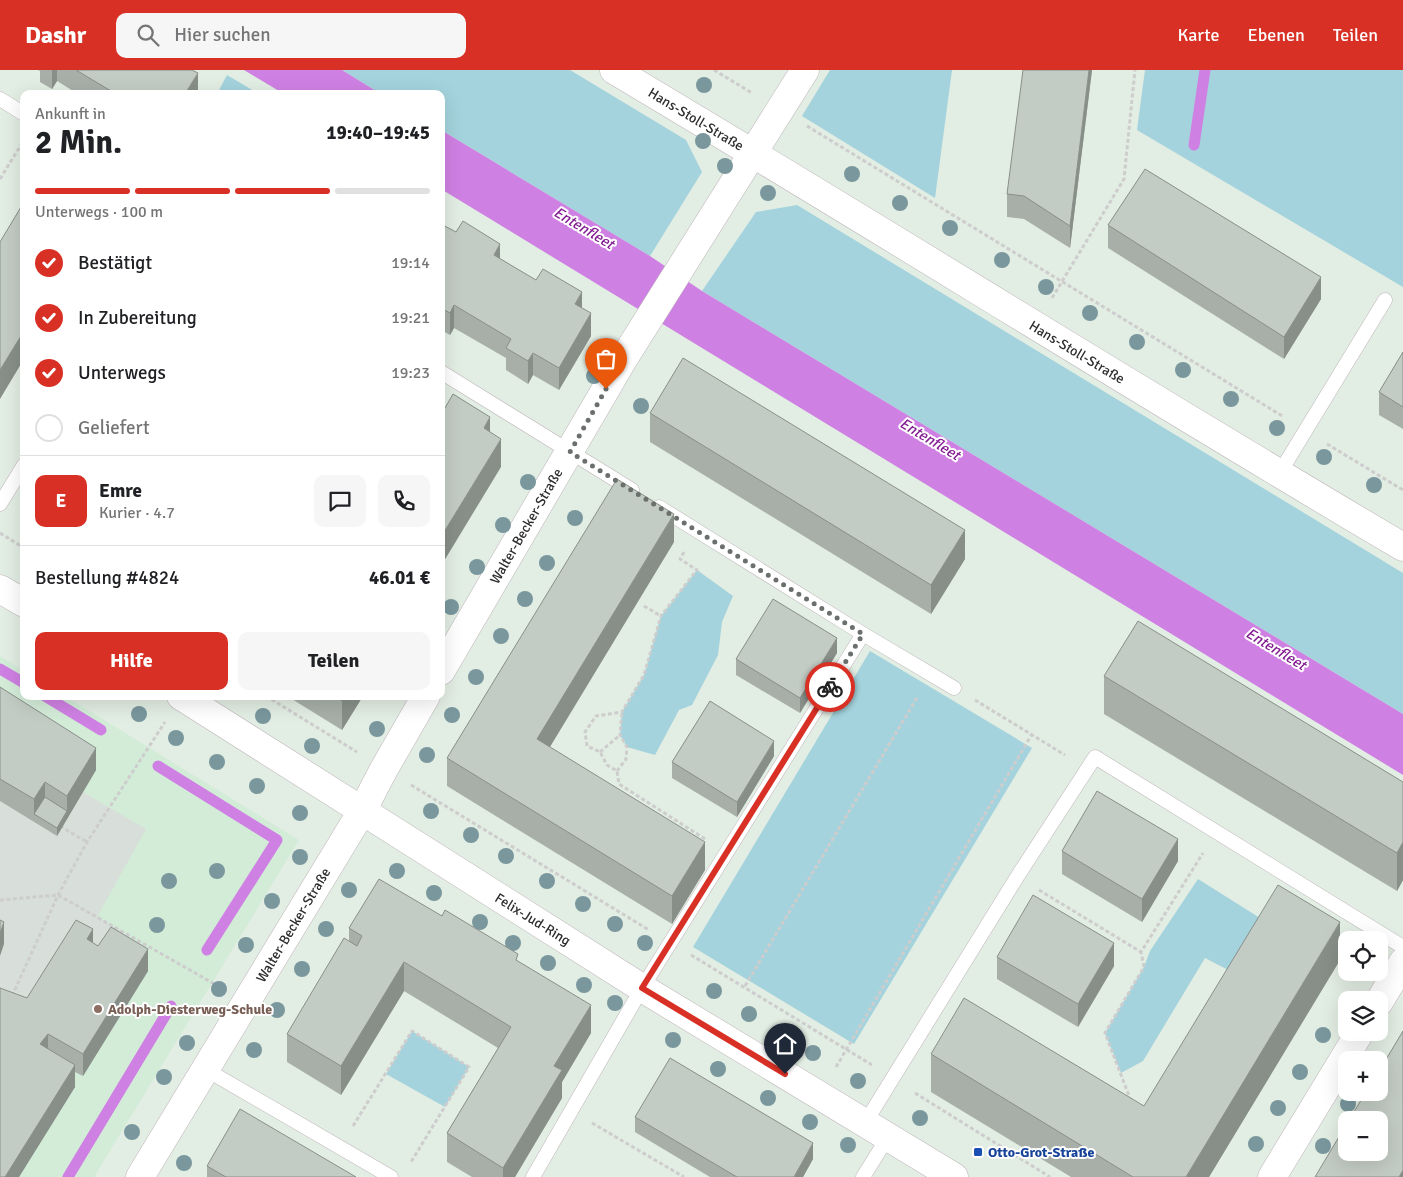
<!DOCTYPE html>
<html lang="de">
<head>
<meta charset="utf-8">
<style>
	body { margin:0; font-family:Signika,sans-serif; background:#f6f6f6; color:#202124; height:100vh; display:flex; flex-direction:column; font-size:19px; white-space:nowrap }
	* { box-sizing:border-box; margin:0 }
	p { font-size:16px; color:#757577 }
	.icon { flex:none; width:28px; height:28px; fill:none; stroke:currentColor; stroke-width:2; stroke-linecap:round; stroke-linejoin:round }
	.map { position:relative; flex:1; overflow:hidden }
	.sheet { position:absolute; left:20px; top:20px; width:425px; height:610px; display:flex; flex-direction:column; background:#fff; border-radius:10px; box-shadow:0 5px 20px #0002 }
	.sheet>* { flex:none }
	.buttons { position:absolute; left:1338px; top:861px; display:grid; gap:10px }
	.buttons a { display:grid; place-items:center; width:50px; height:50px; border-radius:10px; background:#fff; box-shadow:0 5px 20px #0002; font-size:25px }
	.pin { position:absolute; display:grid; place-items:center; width:42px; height:42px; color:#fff; margin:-51px -21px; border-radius:50% 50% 50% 0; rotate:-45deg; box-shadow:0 0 5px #0007 }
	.pin .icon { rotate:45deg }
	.courier { position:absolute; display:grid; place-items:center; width:50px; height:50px; margin:-25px; border:4px solid #d93025; border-radius:50%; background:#fff; color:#222; box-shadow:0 1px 6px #0007 }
	.overview em { font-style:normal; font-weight:700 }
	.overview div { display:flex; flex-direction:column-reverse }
	.overview { display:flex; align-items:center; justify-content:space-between; height:85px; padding:0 15px }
	h1 { font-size:32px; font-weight:700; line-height:38px }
	.bar { display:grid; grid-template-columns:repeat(4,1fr); gap:8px 5px; align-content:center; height:60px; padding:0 15px }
	.bar i { height:6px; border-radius:4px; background:#e0e0e0 }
	.bar .on { background:#d93025 }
	.bar p { grid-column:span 4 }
	.line { display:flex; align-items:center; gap:12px; padding:0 15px; border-top:1px solid #e0e0e0 }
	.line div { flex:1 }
	.round { display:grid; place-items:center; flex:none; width:52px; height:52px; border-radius:10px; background:#f6f6f6 }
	ol { padding:0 15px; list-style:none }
	li { display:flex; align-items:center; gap:15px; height:55px }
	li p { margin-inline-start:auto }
	li .icon { padding:5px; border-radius:50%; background:#d93025; color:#fff; stroke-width:4 }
	li:last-child { color:#757577 }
	li i { width:28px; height:28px; border:2px solid #e0e0e0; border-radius:50% }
	.button { display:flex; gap:10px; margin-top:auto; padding:10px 15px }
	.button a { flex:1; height:58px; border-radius:10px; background:#d93025; color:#fff; font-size:20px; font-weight:700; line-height:58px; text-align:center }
	.button a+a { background:#f6f6f6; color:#202124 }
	header { display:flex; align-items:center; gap:30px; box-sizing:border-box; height:70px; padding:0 25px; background:#d93025; color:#fff }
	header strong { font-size:24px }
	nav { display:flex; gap:28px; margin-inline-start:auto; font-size:18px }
	.search { width:350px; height:45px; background:#f6f6f6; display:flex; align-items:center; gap:12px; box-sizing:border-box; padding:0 18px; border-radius:10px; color:#757577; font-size:19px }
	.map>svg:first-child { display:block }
	.education { fill:#d3ecd8 }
	.green { fill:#a4d3dd }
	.plaza { fill:#d8ded9 }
	.water { fill:#cf81e3 }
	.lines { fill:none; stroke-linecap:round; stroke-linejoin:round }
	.stream { stroke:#cf81e3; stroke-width:11 }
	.lane-casing { stroke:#bfb5bb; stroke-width:15 }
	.street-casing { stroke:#bfb5bb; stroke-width:29 }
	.path { stroke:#cdcdcd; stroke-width:3; stroke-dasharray:4 2.5; stroke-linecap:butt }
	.lane { stroke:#fff; stroke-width:14 }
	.street { stroke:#fff; stroke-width:28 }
	.tree { fill:#79979d }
	.wall { fill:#a8afa9 }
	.shaded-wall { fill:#888f89 }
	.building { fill:#c3ccc4; stroke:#888f89 }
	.done { stroke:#6c706d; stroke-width:5; stroke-dasharray:0 9 }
	.route { stroke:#d93025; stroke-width:6 }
	.education-dot { fill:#8d6e63; stroke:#fff; stroke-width:2 }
	.transit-dot { fill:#1a4fb4; stroke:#fff; stroke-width:2 }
	.labels { text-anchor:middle; stroke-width:4; stroke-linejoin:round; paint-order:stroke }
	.street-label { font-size:14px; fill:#2d2d2d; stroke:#fff }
	.education-label { font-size:14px; font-weight:bold; fill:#785e54; stroke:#fff; text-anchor:start }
	.transit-label { font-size:14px; font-weight:bold; fill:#164399; stroke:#fff; text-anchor:start }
	.water-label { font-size:15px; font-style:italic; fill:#831c92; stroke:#fff }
</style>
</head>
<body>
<header>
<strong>Dashr</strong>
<div class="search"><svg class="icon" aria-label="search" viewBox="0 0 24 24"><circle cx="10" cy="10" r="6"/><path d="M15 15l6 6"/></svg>Hier suchen</div>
<nav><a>Karte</a><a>Ebenen</a><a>Teilen</a></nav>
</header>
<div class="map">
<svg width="1403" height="1107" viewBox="0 0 1403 1107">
	<rect width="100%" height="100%" fill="#e2ede3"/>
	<polygon class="education" points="0,586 24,601 24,626 65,626 299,770 94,1107 0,1107"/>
	<g class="green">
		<polygon points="342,0 570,0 686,70 702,102 650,186 441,60 441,24 381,24"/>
		<polygon points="830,0 952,0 935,128 802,46"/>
		<polygon points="1145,0 1403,0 1403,217 1137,60"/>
		<polygon points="227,5 259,24 217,24"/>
		<polygon points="797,135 1403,503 1403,644 702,221 756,142"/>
		<polygon points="697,500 733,526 722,552 718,585 692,635 679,640 655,685 627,677 620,665 622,642 644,605 661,546"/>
		<polygon points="870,581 1032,678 854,974 693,877"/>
		<polygon points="1198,809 1260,848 1232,902 1205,888 1143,991 1121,1003 1105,963 1144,897 1150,881"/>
		<polygon points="412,961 469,997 445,1037 386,1004"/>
	</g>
	<polygon class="plaza" points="83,722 146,759 97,847 122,861 98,899 27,950 0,940 0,731"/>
	<g class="water">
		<polygon points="244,0 342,0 381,24 284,24"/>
		<polygon points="441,60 650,186 702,221 1403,644 1403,705 441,119"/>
	</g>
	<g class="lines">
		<g class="stream">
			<polyline points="1194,75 1205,0"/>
			<polyline points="0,599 24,613"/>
			<polyline points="45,626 101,660"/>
			<polyline points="158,696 277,770 207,880"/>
			<polyline points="68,1107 171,936"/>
		</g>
		<defs>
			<g id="lane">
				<polyline points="0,29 24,44"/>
				<polyline points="441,302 632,420"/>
				<polyline points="1279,404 1385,230"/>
				<polyline points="0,434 24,395"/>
				<polyline points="659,437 863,564 954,618"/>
				<polyline points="205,999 391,1107"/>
				<polyline points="865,1053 1017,807 1095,687 1403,877"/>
				<polyline points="533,1107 642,918 863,564"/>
				<polyline points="863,1107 888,1067"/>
			</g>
			<g id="street">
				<path d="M614,0C878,157 1138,321 1403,477"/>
				<polyline points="0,519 24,533"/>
				<polyline points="441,601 624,288 805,0"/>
				<polyline points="181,626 642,918 954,1107"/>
				<polyline points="1379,932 1403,892"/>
				<polyline points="140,1107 362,741 384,699 426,626"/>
				<polyline points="1272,1107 1360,962"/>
			</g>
		</defs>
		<use href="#lane" class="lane-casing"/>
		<use href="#street" class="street-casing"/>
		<g class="path">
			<polyline points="714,0 752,23"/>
			<polyline points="807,56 1284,347"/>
			<polyline points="0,109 24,70"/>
			<polyline points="1052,228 1124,109 1135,0"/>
			<polyline points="1327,374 1403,420"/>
			<polyline points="0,463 24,478"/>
			<polyline points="684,482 680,489 697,500 661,546 644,605 622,642 596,646 585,662 587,676 600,682 607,695 617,701 619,714 705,769"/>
			<polyline points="644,536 661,546"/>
			<polyline points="266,626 357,682"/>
			<polyline points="975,630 1065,685"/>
			<polyline points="600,682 620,665"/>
			<polyline points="617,701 626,689 627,677 620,665 622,642"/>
			<polyline points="411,715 649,860"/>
			<polyline points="60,756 87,772"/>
			<polyline points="1039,820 1141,882"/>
			<polyline points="0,830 58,825 218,916"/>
			<polyline points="691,885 872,995"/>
			<polyline points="745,916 918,626"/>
			<polyline points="12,926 58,825 87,772 165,652"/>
			<polyline points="836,997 1032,664"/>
			<polyline points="915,1023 1050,1107"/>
			<polyline points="1131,1031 1105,963 1144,897 1141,882 1203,783"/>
			<polyline points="592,1053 684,1107"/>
			<polyline points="353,1056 412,961 469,997 411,1092"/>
		</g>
		<use href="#lane" class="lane"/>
		<use href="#street" class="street"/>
	</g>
	<g class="tree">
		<circle cx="704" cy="15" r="8"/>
		<circle cx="703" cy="71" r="8"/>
		<circle cx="725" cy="96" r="8"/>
		<circle cx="852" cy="104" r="8"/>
		<circle cx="768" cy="123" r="8"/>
		<circle cx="900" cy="133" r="8"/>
		<circle cx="950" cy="158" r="8"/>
		<circle cx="1002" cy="190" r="8"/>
		<circle cx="1046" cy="217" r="8"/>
		<circle cx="1090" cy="243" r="8"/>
		<circle cx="1137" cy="272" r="8"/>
		<circle cx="1183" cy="300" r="8"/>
		<circle cx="594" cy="306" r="8"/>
		<circle cx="1231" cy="329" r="8"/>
		<circle cx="641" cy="336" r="8"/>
		<circle cx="1277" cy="358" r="8"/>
		<circle cx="1324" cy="387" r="8"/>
		<circle cx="528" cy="412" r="8"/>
		<circle cx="1374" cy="415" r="8"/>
		<circle cx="575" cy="448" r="8"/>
		<circle cx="503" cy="455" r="8"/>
		<circle cx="547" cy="493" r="8"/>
		<circle cx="477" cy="497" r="8"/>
		<circle cx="525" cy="529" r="8"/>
		<circle cx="451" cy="537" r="8"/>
		<circle cx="501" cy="566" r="8"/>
		<circle cx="476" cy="607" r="8"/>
		<circle cx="139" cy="644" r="8"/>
		<circle cx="452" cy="645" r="8"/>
		<circle cx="263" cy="646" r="8"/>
		<circle cx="377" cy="659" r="8"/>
		<circle cx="176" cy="668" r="8"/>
		<circle cx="312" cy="676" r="8"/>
		<circle cx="427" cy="685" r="8"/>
		<circle cx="217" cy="692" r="8"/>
		<circle cx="257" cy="716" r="8"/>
		<circle cx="431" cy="741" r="8"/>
		<circle cx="300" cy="743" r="8"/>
		<circle cx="471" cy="765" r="8"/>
		<circle cx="506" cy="786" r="8"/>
		<circle cx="300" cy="787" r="8"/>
		<circle cx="217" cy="801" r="8"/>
		<circle cx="397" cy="801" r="8"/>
		<circle cx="169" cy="811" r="8"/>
		<circle cx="547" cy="811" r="8"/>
		<circle cx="349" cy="820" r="8"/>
		<circle cx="434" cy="823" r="8"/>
		<circle cx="272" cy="831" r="8"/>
		<circle cx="583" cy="834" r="8"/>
		<circle cx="480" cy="852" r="8"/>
		<circle cx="615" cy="854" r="8"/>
		<circle cx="157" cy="855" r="8"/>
		<circle cx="326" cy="859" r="8"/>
		<circle cx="513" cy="873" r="8"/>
		<circle cx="645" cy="873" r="8"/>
		<circle cx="246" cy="875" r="8"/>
		<circle cx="548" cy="893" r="8"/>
		<circle cx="302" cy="899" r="8"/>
		<circle cx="584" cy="915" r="8"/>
		<circle cx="219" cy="919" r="8"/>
		<circle cx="714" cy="921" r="8"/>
		<circle cx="615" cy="933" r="8"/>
		<circle cx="277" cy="940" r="8"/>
		<circle cx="749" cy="944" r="8"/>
		<circle cx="781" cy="963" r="8"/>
		<circle cx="1323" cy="965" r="8"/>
		<circle cx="673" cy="970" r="8"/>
		<circle cx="187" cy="973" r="8"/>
		<circle cx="254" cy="980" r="8"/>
		<circle cx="813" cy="983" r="8"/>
		<circle cx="718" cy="999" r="8"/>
		<circle cx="1300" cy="1002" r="8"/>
		<circle cx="164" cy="1007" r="8"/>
		<circle cx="858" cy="1011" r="8"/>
		<circle cx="768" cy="1028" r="8"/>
		<circle cx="1348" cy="1034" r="8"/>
		<circle cx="1278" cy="1038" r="8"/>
		<circle cx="920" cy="1048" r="8"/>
		<circle cx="810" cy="1052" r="8"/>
		<circle cx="132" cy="1062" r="8"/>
		<circle cx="1256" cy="1074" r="8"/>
		<circle cx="848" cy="1075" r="8"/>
		<circle cx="1323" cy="1076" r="8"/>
		<circle cx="184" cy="1093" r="8"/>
	</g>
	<g class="wall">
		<polygon points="38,0 192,0 198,24 78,24 57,11 52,19 40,12 40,1"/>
		<polygon points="1092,0 1070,178 1024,149 1007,147 1007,124"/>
		<polygon points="441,154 582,238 591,266 559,320 533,305 528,314 506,300 506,288 454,258 450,265 441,260"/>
		<polygon points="1108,155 1321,229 1284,289 1108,178"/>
		<polygon points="1403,282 1403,359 1379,345 1379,322"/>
		<polygon points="650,343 965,489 931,544 650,372"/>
		<polygon points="674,472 550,677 705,800 672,854 447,716 447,688"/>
		<polygon points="837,583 800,643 736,605 736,589"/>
		<polygon points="1104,606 1403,712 1403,810 1397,821 1104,644"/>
		<polygon points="0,617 96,700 57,766 0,731"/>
		<polygon points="287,626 363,626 342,660"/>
		<polygon points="774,686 737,747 672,708 672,692"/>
		<polygon points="1062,781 1178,791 1142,852 1062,804"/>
		<polygon points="349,858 518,891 591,963 562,1012 562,1028 515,1107 472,1107 447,1092 447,1063 498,978 404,921 341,1025 287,992 287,964 349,871"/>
		<polygon points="93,873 98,876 148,901 83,1006 75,1002 75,1017 19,1107 0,1107 27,928"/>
		<polygon points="997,887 1114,896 1078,957 997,909"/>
		<polygon points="1340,890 1209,1107 1071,1107 931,1022 931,984 1144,1036"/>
		<polygon points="635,1047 813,1089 803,1107 710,1107 635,1062"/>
		<polygon points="207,1096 356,1107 207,1107"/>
	</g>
	<g class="shaded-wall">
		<polygon points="52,0 57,0 57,11 52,19"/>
		<polygon points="1089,0 1092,0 1070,178 1070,156"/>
		<polygon points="198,3 198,24 185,24"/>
		<polygon points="500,174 500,196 494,185"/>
		<polygon points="1321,207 1321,229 1284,289 1284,267"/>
		<polygon points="582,222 582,245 575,234"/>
		<polygon points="454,235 454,258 450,265 450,243"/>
		<polygon points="591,243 591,266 559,320 559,298"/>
		<polygon points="24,261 24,289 0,329 0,300"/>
		<polygon points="533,283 533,305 528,314 528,291"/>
		<polygon points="490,347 490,375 484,358"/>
		<polygon points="501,369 501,397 441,496 441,467"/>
		<polygon points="674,444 674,472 537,698 537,669"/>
		<polygon points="965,460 965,489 931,544 931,515"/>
		<polygon points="837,568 837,583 800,643 800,628"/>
		<polygon points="345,626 363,626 342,660 342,631"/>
		<polygon points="774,671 774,686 737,747 737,732"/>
		<polygon points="96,678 96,700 57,766 57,758 67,741 67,726"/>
		<polygon points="45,712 45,735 34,744 34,729"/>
		<polygon points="1178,769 1178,791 1142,852 1142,829"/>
		<polygon points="705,772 705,800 672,854 672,826"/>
		<polygon points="1403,772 1403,810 1397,821 1397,783"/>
		<polygon points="4,852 4,874 0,886 0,863"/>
		<polygon points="1340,852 1340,890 1209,1107 1186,1107"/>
		<polygon points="93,859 93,882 87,869"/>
		<polygon points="1114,873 1114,896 1078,957 1078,934"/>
		<polygon points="148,879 148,901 83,1006 83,984"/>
		<polygon points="404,892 404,921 341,1025 341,996"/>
		<polygon points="591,935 591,963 562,1012 562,1028 515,1107 503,1107 503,1098 554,996"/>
		<polygon points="48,964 48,986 40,974"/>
		<polygon points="75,995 75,1017 19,1107 5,1107"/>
		<polygon points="813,1073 813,1089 803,1107 794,1107"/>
		<polygon points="1403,1100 1403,1107 1399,1107"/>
	</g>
	<g class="building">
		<polygon points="76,0 192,0 198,3 185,24 116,24"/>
		<polygon points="1023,0 1089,0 1070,156 1024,126 1007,124"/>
		<polygon points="1145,99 1321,207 1284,267 1108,155"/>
		<polygon points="24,132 24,261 0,300 0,172"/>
		<polygon points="463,151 500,174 494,185 514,197 536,210 543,199 582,222 575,234 591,243 559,298 533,283 528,291 506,278 511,269 454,235 450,243 441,238 441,154 456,162"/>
		<polygon points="1403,282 1403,337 1379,322"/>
		<polygon points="683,288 965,460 931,515 650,343"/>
		<polygon points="453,324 490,347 484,358 501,369 441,467 441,345"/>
		<polygon points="617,409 674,444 537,669 705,772 672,826 447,688"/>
		<polygon points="773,529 837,568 800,628 736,589"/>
		<polygon points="1138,551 1403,712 1403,772 1397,783 1104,606"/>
		<polygon points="0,617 96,678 67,726 45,712 34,729 0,709"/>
		<polygon points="334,626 345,626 342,631"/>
		<polygon points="710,631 774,671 737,732 672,692"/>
		<polygon points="1097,721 1178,769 1142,829 1062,781"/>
		<polygon points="45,727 67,741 57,758 34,744"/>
		<polygon points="379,809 442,846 445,840 518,884 516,890 591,935 554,996 562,1000 503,1098 447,1063 511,957 404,892 341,996 287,964 344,868 357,876 362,866 349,858"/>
		<polygon points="1278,815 1340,852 1186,1107 1133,1107 931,984 964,928 1144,1036"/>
		<polygon points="1033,825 1114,873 1078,934 997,887"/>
		<polygon points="0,850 4,852 0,863"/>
		<polygon points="76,850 93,859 87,869 98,876 111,857 148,879 83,984 48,964 40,974 75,995 5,1107 0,1107 0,918 27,928"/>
		<polygon points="1403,961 1403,1100 1399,1107 1315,1107 1346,1055 1346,1082 1379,1082 1379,1050 1349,1050 1366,1022 1379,1022 1379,1001"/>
		<polygon points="670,988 813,1073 794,1107 737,1107 635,1047"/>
		<polygon points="240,1039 356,1107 226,1107 207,1096"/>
	</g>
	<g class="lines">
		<polyline class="done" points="606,319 570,382 863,564 830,617"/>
		<polyline class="route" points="785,1004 642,918 830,617"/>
	</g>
	<circle class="education-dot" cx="98" cy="939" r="5"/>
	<rect class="transit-dot" x="973" y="1077" width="10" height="10" rx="2.5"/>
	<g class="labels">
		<g class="street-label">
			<text transform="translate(696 49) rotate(31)" y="5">Hans-Stoll-Straße</text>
			<text transform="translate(1077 282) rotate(31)" y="5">Hans-Stoll-Straße</text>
			<text transform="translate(526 456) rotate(-60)" y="5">Walter-Becker-Straße</text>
			<text transform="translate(533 849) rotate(32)" y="5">Felix-Jud-Ring</text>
			<text transform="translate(293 855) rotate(-59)" y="5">Walter-Becker-Straße</text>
		</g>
		<g class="education-label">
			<text x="108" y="944">Adolph-Diesterweg-Schule</text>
		</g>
		<g class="transit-label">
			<text x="988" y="1087">Otto-Grot-Straße</text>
		</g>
		<g class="water-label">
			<text transform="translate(584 158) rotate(31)" y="5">Entenfleet</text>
			<text transform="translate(930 369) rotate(31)" y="5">Entenfleet</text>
			<text transform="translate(1276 579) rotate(31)" y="5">Entenfleet</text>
		</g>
	</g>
</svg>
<div class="buttons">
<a><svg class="icon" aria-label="locate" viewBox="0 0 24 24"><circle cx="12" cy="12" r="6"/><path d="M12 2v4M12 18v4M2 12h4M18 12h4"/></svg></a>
<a><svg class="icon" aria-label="layers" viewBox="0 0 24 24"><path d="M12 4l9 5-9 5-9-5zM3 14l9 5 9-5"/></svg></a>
<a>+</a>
<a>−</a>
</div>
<div class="pin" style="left:606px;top:319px;background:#ea580c"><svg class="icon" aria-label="bag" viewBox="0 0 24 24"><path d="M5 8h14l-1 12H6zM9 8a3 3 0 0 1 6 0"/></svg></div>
<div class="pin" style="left:785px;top:1004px;background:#1f2937"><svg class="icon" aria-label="home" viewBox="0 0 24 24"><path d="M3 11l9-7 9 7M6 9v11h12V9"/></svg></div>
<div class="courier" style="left:830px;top:617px"><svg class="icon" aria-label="bike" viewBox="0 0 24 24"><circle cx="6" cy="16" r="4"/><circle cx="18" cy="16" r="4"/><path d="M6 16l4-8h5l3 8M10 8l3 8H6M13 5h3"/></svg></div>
<section class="sheet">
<div class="overview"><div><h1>2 Min.</h1><p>Ankunft in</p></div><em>19:40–19:45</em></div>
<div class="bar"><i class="on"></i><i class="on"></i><i class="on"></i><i></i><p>Unterwegs · 100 m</p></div>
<ol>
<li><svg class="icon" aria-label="check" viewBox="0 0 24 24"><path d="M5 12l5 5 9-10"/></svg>Bestätigt<p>19:14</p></li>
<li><svg class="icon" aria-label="check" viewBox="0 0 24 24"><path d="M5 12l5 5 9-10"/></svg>In Zubereitung<p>19:21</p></li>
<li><svg class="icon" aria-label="check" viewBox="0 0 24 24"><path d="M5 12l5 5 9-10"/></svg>Unterwegs<p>19:23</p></li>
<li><i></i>Geliefert</li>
</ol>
<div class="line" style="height:90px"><b class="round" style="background:#d93025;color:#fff">E</b><div><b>Emre</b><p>Kurier · 4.7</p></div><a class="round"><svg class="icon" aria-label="chat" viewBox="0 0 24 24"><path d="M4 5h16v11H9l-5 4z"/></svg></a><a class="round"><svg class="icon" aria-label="phone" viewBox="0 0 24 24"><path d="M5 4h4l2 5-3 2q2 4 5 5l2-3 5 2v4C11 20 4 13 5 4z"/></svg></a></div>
<div class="line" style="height:65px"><div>Bestellung #4824</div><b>46.01 €</b></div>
<div class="button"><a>Hilfe</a><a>Teilen</a></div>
</section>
</div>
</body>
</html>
